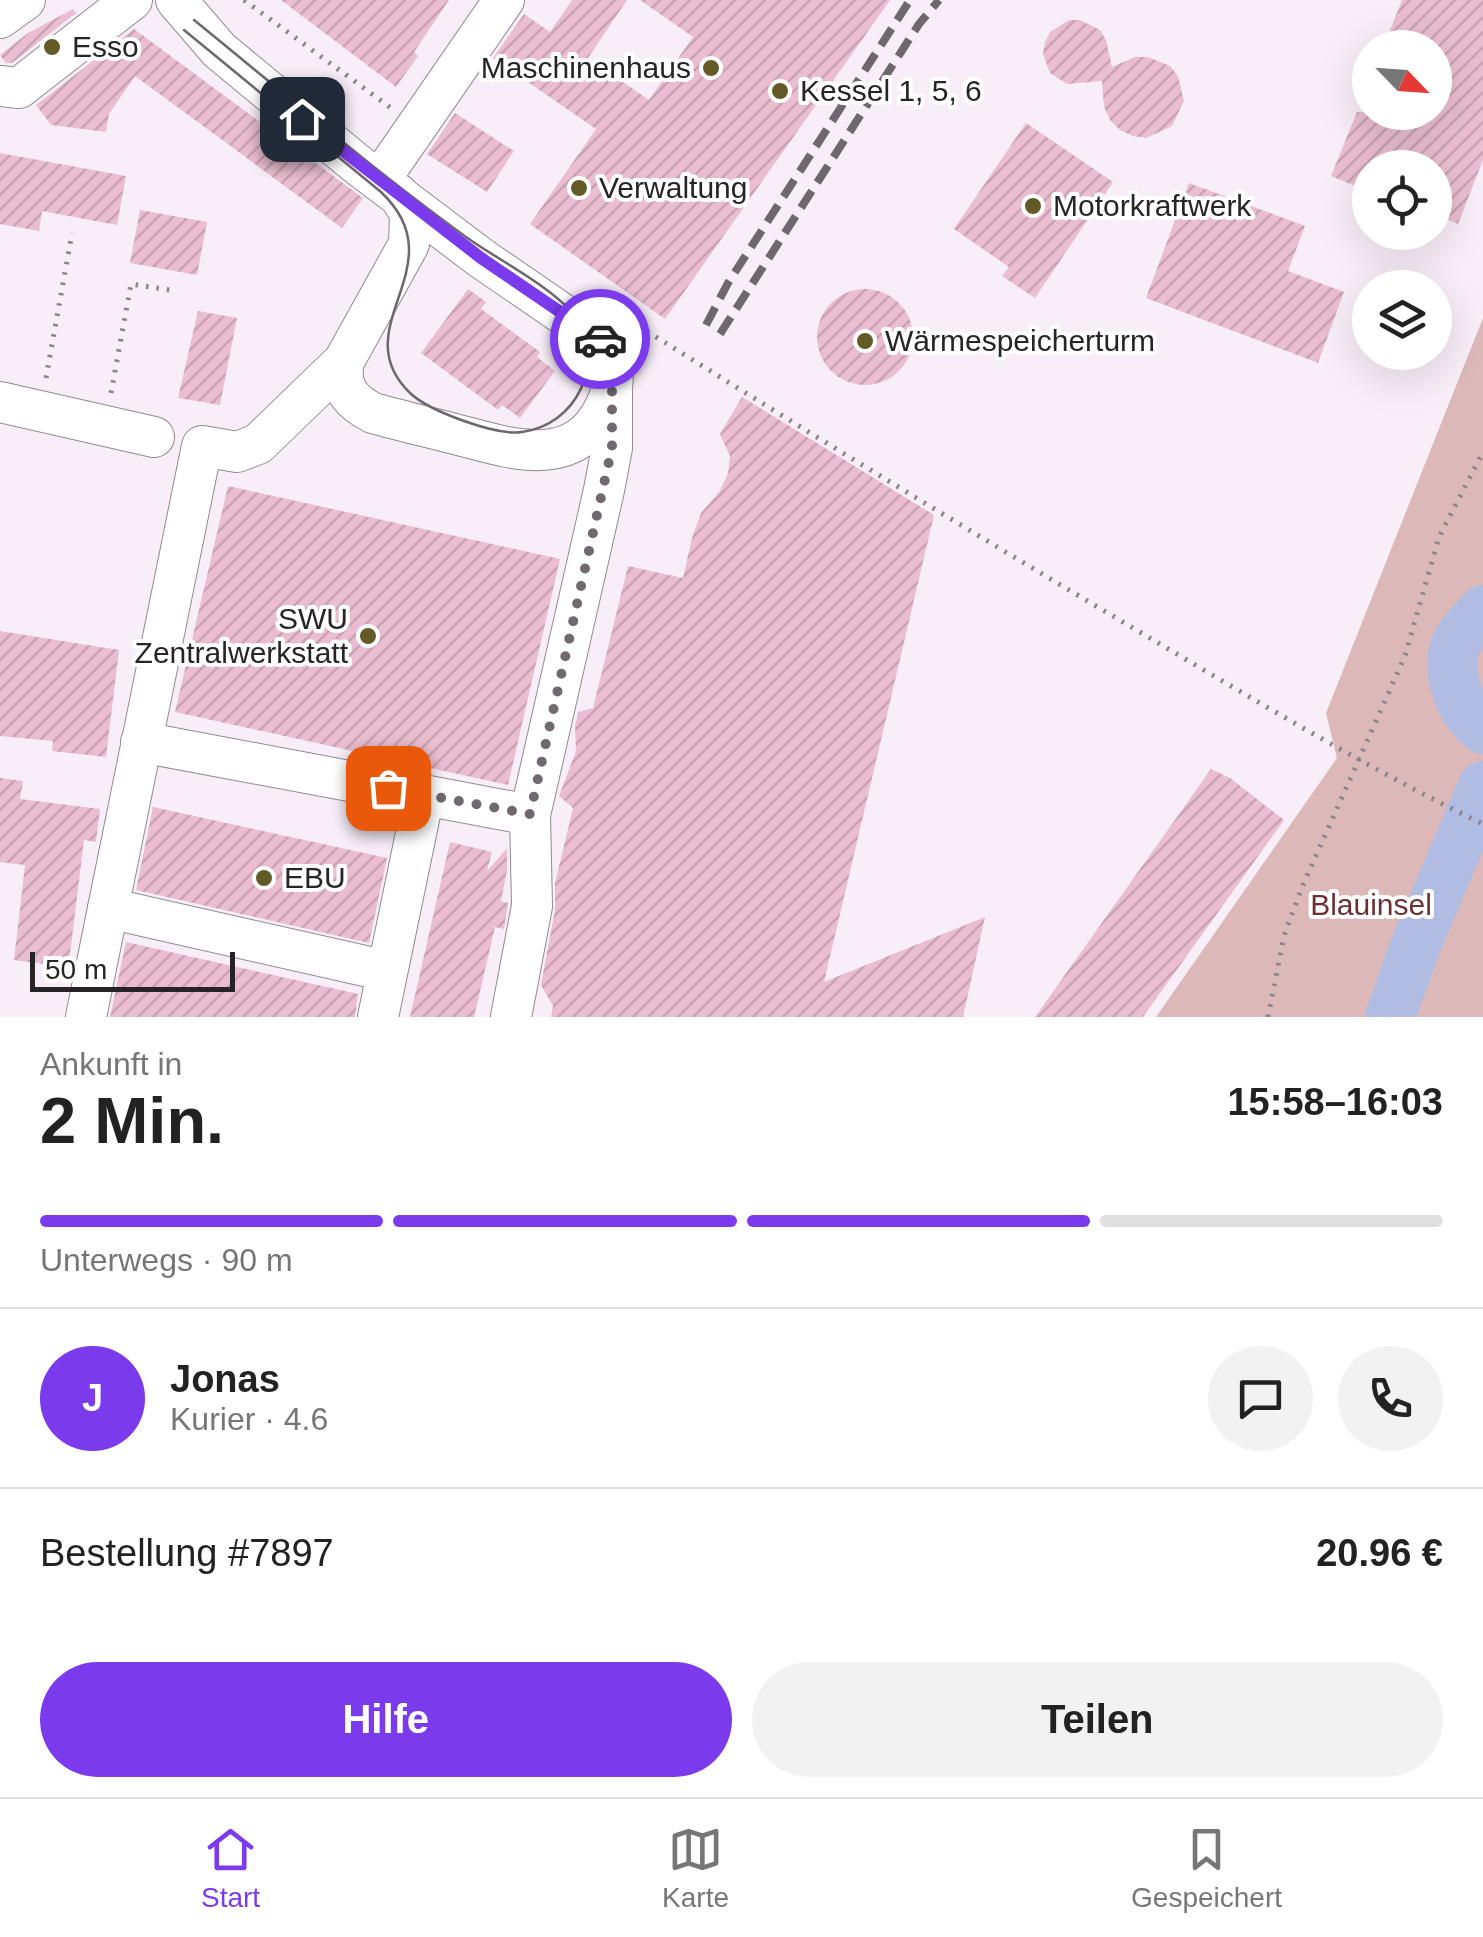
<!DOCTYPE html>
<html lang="de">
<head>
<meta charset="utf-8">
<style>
	body { margin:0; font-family:Helvetica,sans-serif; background:#f2f2f2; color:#222; height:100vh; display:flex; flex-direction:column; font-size:38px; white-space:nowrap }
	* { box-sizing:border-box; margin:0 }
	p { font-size:32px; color:#767676 }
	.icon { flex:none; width:55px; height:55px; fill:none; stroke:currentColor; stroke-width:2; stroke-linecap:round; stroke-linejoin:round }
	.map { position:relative; height:1017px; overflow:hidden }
	.drawer { display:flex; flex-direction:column; background:#fff; flex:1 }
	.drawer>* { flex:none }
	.needle { width:65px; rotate:115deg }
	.fabs { position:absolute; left:1352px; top:30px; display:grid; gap:20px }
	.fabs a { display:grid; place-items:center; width:100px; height:100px; border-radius:50%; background:#fff; box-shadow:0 10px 40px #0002; font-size:50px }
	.scale { position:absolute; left:30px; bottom:25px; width:205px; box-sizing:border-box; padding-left:10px; border:5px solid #272327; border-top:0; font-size:28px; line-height:35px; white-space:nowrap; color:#272327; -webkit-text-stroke:8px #fff; paint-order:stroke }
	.pin { position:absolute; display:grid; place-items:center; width:85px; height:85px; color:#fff; margin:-42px; border-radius:20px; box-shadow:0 5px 15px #0006 }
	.courier { position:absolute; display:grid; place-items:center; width:100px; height:100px; margin:-50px; border:8px solid #7c3aed; border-radius:50%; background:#fff; color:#222; box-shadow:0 2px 12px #0007 }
	.headline em { font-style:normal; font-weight:600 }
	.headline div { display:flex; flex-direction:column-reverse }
	.headline { display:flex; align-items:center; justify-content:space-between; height:170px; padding:0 40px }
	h1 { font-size:65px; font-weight:600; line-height:75px }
	.bar { display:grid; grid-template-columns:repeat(4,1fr); gap:15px 10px; align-content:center; height:120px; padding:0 40px }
	.bar i { height:12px; border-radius:8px; background:#e0e0e0 }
	.bar .selected { background:#7c3aed }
	.bar p { grid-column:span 4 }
	.line { display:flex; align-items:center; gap:25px; padding:0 40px; border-top:2px solid #e0e0e0 }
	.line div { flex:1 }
	.round { display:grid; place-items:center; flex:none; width:105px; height:105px; border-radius:52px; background:#f2f2f2 }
	.button { display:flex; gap:20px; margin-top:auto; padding:20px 40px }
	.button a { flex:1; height:115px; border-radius:60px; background:#7c3aed; color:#fff; font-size:40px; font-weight:600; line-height:115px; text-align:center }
	.button a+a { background:#f2f2f2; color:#222 }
	.tabs { display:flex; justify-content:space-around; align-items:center; height:140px; border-top:2px solid #e0e0e0; background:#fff; font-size:28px; color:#767676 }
	.tabs a { display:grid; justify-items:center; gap:5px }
	.tabs .selected { color:#7c3aed }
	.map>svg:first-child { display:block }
	.green { fill:#dcb9b8 }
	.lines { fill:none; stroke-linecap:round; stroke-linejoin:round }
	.river { stroke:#b0bce2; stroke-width:50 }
	.building { fill:url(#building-hatch) }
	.minor-casing { stroke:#928992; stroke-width:42 }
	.path { stroke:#8b848b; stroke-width:5; stroke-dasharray:2.5 8; stroke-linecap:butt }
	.minor { stroke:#fff; stroke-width:40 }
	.tram { stroke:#6e686e; stroke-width:2.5 }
	.rail { stroke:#6e686e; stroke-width:8; stroke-dasharray:20 10; stroke-linecap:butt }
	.done { stroke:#706a70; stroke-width:10; stroke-dasharray:0 18 }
	.route { stroke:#7c3aed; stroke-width:12 }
	.poi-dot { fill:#645a27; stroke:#fff; stroke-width:4 }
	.labels { text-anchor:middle; stroke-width:8; stroke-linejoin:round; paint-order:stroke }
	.poi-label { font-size:30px; fill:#272327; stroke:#fff; text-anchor:start }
	.park-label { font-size:30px; fill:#6c3034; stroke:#fff }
</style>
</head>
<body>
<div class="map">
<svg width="1483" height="1017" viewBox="0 0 1483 1017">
	<defs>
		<pattern id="building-hatch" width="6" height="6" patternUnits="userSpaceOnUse" patternTransform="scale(2.5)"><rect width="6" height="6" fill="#eabed0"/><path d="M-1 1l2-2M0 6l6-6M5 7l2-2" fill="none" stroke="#c9a3b3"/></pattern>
	</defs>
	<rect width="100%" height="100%" fill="#f8eef8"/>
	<polygon class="green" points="1483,318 1483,1017 1156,1017 1337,758 1326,713"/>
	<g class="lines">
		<g class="river">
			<path d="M1483,610C1475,620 1463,631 1457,642C1444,670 1460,711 1483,729"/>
			<polyline points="1390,1017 1415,947 1483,786"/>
		</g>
	</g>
	<g class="building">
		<polygon points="281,0 449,0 414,52 418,56 396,87"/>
		<polygon points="572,0 627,0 588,58 649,100 693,37 640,0 890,0 665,319 530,224 596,129 493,58 524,14 550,32"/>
		<polygon points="1402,0 1483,0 1483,160 1458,224 1435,215 1435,168 1370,168 1370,192 1331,176 1357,112 1435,112 1435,48 1383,48"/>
		<polygon points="73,9 76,13 12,63 6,63 0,55 28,33"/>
		<polygon points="1069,20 1080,20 1100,30 1106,40 1112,67 1135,57 1148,57 1170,66 1178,76 1184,101 1172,126 1146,138 1133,136 1120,130 1110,120 1104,107 1102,81 1067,84 1050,73 1043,54 1045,42 1050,32"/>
		<polygon points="134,29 363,198 342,228 135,76 109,114 106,132 51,125 36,105"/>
		<polygon points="455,113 514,151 487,192 427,154"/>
		<polygon points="1026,123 1113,182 1035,298 1002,276 1009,267 954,229"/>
		<polygon points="0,153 126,176 117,225 42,211 39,231 0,224"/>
		<polygon points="1189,183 1305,226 1288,271 1344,292 1318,363 1146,298"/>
		<polygon points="140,210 207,222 197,275 130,263"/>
		<circle cx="865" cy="337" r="48"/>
		<polygon points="468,289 486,302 481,309 540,352 537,357 555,371 520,418 502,405 498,410 421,353"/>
		<polygon points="198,311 237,318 220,405 178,398"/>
		<polygon points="742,397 934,515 824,982 985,917 963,1017 551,1017 553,1006 541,985 555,910 555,883 573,808 559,796 576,751 575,726 578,712 593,708 628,566 683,578 692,538 701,513 720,491 728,473 730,456 720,434"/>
		<polygon points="228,486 560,559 508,785 175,712"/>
		<polygon points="0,631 119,650 106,757 52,751 53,741 0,736"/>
		<polygon points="1211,769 1230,778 1284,820 1143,1017 1035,1017"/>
		<polygon points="0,778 23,781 20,799 100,809 96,842 84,840 69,962 61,961 61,966 14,960 25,865 0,862"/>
		<polygon points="153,807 387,858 369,943 136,890"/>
		<polygon points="450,842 492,852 487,871 507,848 507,871 501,901 508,903 504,929 495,927 474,1017 410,1017"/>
		<polygon points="126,942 358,994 355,1017 110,1017"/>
	</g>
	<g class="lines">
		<defs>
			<g id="minor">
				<path d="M176,0L219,50L358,165L481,258L602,341C616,361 616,386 605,407C574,472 509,448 455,434C428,427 401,421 373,413C351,402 338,387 344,361L409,244L410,213L398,194"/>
				<polyline points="0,18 25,0"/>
				<polyline points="0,86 19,88 132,0"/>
				<polyline points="379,181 504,0"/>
				<polyline points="0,402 154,437"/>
				<polyline points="141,742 530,815"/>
				<polyline points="108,908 387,971"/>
				<polyline points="86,1017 202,446 237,452 258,444 344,361"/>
				<polyline points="378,1017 424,795"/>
				<polyline points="511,1017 532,906 530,815 604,490 612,448 612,392"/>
			</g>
		</defs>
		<use href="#minor" class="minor-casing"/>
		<g class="path">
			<polyline points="244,0 391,108"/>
			<path d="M629,320C796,425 964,528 1133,628C1248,696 1363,766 1483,824"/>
			<polyline points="46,378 72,233"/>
			<polyline points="111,393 131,284 176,291"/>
			<polyline points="1268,1017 1284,936 1302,887 1405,656 1439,537 1483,452"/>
		</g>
		<use href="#minor" class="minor"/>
		<path class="tram" d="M184,30L381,192C459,266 342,327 410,393C429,411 496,436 522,432C576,425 606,364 576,318C558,290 495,258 466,237C372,169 284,93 194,20"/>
		<g class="rail">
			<polyline points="706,325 728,283 910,0"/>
			<polyline points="720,334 919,24 939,0"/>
		</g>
	</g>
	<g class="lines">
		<polyline class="done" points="388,788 530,814 612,448 612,364 600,339"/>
		<polyline class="route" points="302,119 481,258 600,339"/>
	</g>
	<g class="poi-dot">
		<circle cx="52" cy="47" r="10"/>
		<circle cx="711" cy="68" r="10"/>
		<circle cx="780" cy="91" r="10"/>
		<circle cx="579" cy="188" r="10"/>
		<circle cx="1033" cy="206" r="10"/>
		<circle cx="865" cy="341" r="10"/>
		<circle cx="368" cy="636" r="10"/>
		<circle cx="264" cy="878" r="10"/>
	</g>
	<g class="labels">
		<g class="poi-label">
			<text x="72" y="57">Esso</text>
			<text x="691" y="78" text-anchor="end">Maschinenhaus</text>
			<text x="800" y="101">Kessel 1, 5, 6</text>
			<text x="599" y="198">Verwaltung</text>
			<text x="1053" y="216">Motorkraftwerk</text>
			<text x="885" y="351">Wärmespeicherturm</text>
			<text x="348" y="629" text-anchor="end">SWU<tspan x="348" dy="34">Zentralwerkstatt</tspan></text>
			<text x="284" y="888">EBU</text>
		</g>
		<g class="park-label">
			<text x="1371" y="915">Blauinsel</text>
		</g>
	</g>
</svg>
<div class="fabs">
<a><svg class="needle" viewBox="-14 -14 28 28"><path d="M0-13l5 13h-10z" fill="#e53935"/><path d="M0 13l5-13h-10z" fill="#767676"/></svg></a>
<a><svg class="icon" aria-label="locate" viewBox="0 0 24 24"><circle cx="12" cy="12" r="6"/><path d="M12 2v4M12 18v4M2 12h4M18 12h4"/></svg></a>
<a><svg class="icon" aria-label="layers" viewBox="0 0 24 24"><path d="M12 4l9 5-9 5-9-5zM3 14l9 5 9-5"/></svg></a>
</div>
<div class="scale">50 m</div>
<div class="pin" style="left:388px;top:788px;background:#ea580c"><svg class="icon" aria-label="bag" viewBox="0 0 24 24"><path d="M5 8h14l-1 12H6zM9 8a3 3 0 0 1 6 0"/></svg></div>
<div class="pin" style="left:302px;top:119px;background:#1f2937"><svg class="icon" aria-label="home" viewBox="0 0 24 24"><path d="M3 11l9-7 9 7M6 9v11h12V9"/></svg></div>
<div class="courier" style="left:600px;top:339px"><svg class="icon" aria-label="car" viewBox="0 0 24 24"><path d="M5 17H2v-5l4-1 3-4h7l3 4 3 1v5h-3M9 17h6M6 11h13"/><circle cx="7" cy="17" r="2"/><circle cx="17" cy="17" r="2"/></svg></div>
</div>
<section class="drawer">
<div class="headline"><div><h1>2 Min.</h1><p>Ankunft in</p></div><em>15:58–16:03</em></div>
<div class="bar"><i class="selected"></i><i class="selected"></i><i class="selected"></i><i></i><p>Unterwegs · 90 m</p></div>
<div class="line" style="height:180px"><b class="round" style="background:#7c3aed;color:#fff">J</b><div><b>Jonas</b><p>Kurier · 4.6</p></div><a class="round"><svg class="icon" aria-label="chat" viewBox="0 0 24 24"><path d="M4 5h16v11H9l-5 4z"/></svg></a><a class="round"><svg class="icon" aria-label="phone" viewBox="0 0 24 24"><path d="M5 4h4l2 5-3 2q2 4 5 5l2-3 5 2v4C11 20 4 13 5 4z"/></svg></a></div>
<div class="line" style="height:130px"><div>Bestellung #7897</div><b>20.96 €</b></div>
<div class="button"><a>Hilfe</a><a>Teilen</a></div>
</section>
<nav class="tabs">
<a class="selected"><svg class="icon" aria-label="home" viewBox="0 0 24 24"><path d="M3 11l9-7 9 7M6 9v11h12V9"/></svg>Start</a>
<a><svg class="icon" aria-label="map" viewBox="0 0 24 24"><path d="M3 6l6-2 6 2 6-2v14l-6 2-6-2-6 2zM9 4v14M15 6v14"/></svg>Karte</a>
<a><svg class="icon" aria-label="saved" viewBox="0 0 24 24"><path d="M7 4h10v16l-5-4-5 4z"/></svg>Gespeichert</a>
</nav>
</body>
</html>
